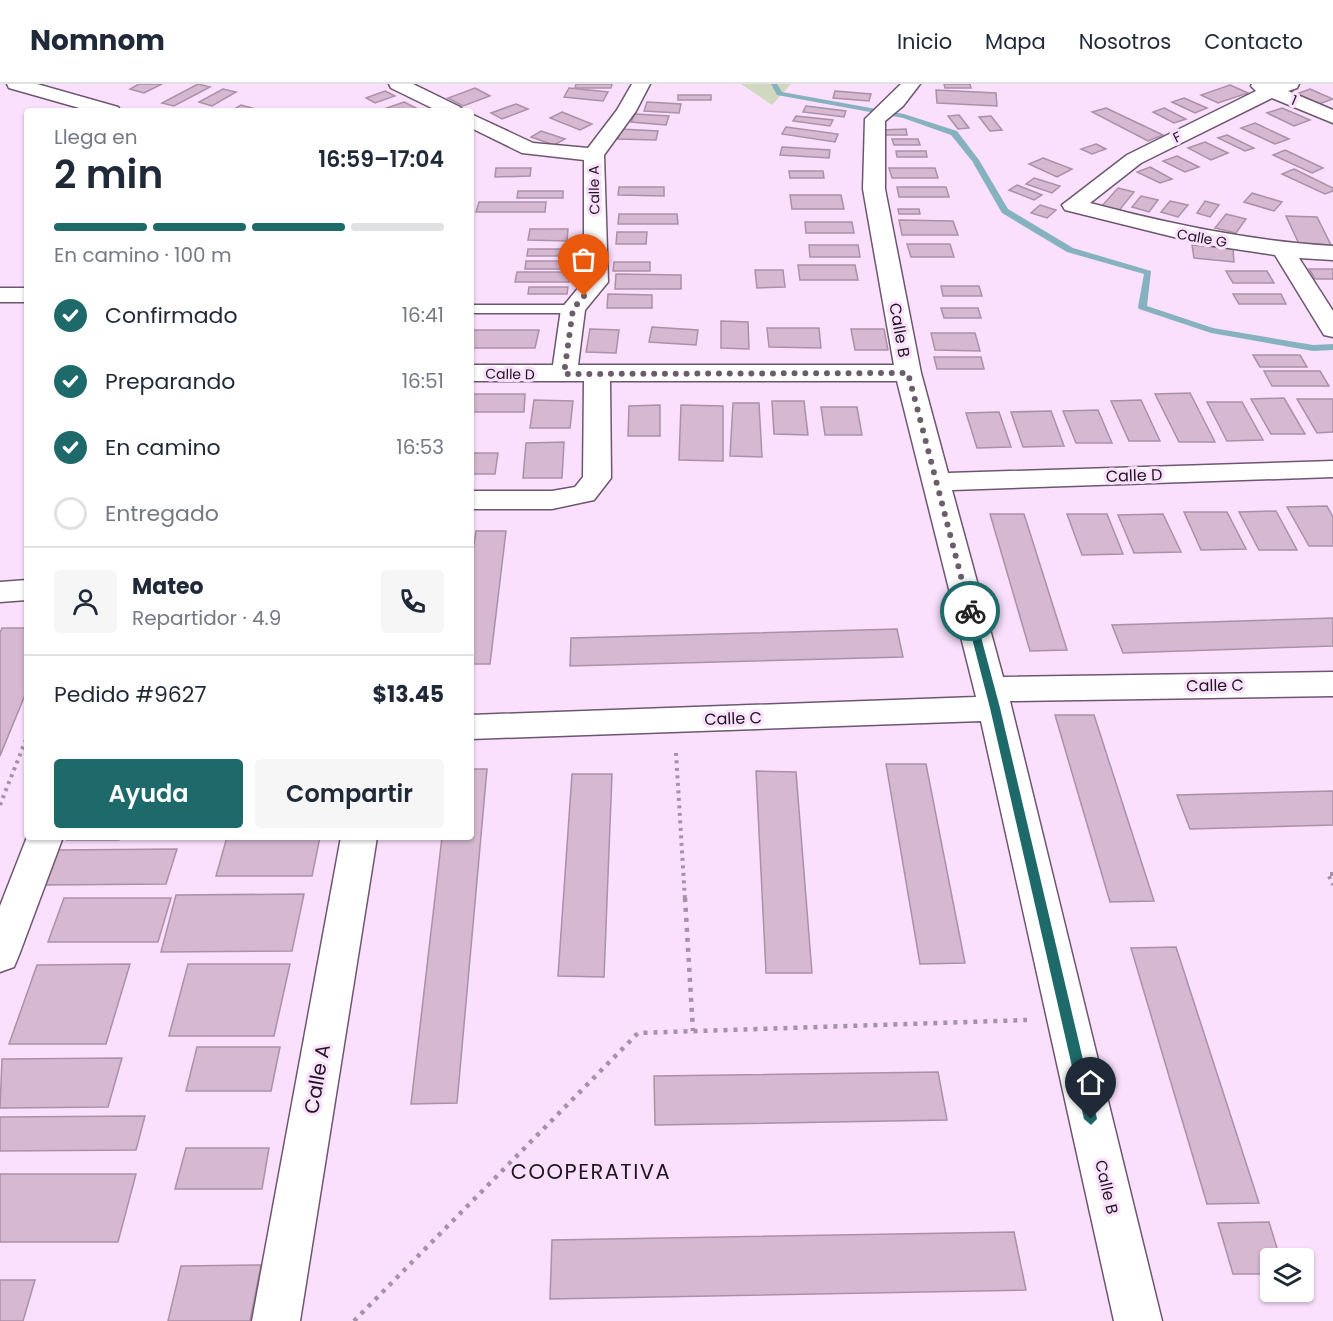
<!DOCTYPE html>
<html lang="es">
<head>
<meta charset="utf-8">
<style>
	body { margin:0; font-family:Poppins,sans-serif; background:#f6f6f7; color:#1f2937; height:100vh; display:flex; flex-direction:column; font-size:22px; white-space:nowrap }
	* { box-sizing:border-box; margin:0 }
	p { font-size:20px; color:#747a83 }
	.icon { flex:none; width:33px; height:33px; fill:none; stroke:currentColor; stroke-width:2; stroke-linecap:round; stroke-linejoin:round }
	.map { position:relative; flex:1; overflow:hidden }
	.side { position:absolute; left:24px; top:24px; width:450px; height:732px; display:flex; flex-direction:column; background:#fff; border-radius:6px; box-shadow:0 2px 4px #0004 }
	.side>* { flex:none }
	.controls { position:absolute; left:1260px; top:1164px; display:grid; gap:12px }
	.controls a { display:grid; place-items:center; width:54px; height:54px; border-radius:6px; background:#fff; box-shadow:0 2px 4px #0004; font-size:30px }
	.pin { position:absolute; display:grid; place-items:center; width:51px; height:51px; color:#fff; margin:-62px -26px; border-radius:50% 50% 50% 0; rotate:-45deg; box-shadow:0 0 6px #0007 }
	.pin .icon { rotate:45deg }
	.courier { position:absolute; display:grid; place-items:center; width:60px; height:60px; margin:-30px; border:4px solid #1e6a6b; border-radius:50%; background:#fff; color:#222; box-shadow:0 2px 8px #0007 }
	.overview em { font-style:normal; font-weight:600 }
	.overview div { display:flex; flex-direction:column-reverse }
	.overview { display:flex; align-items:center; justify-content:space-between; height:102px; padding:0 30px }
	h1 { font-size:39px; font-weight:600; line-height:45px }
	.bar { display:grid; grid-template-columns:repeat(4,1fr); gap:9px 6px; align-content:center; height:72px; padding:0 30px }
	.bar i { height:8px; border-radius:4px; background:#e0e1e3 }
	.bar .active { background:#1e6a6b }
	.bar p { grid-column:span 4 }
	.line { display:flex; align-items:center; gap:15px; padding:0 30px; border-top:2px solid #e0e1e3 }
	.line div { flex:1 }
	.round { display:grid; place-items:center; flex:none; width:63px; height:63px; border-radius:6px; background:#f6f6f7 }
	ol { padding:0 30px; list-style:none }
	li { display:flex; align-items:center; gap:18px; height:66px }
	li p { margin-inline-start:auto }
	li .icon { padding:6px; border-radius:50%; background:#1e6a6b; color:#fff; stroke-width:4 }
	li:last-child { color:#747a83 }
	li i { width:33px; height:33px; border:3px solid #e0e1e3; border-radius:50% }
	.action { display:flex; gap:12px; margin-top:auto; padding:12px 30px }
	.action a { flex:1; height:69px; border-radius:6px; background:#1e6a6b; color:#fff; font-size:24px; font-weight:600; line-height:69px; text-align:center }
	.action a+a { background:#f6f6f7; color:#1f2937 }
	header { display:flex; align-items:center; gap:36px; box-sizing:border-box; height:84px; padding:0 30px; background:#fff; border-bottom:2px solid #e0e1e3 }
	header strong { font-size:28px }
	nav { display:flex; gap:33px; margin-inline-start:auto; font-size:21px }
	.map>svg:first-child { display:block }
	.green { fill:#d0d9bf }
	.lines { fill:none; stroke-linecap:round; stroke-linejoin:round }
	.stream { fill:#86b2c0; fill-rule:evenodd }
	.building { fill:#d6b8d1; stroke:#ac90a8; stroke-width:1.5 }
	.service-casing { stroke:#6d576f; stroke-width:3 }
	.minor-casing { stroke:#6d576f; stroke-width:3 }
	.path-far1 { stroke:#a692a8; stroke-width:4; stroke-dasharray:3 4.5; stroke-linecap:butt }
	.path { stroke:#a692a8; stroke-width:4.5; stroke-dasharray:4 6; stroke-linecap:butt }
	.service { fill:#fff; fill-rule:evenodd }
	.minor { fill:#fff; fill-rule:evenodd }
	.route { fill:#1e6a6b }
	.done { stroke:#6c5d6d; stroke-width:6; stroke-dasharray:0 10.8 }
	.labels { text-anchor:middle; stroke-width:6; stroke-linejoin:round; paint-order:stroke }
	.far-street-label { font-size:14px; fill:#1f1620; stroke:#fae0fd }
	.street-label { font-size:16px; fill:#1f1620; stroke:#fae0fd }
	.near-street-label { font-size:20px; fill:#1f1620; stroke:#fae0fd }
	.near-neighbourhood-label { font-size:21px; letter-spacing:1.5px; fill:#1f1620; stroke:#fae0fd }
</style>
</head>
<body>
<header>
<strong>Nomnom</strong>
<nav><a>Inicio</a><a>Mapa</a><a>Nosotros</a><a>Contacto</a></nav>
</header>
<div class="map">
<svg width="1333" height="1237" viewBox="0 0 1333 1237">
	<rect width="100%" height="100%" fill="#fae0fd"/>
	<polygon class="green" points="741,0 791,0 772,21"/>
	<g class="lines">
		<polygon class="stream" points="771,0 777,0 782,8 904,30 957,47 979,76 1008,125 1073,164 1151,187 1147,222 1213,244 1313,261 1333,260 1333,266 1313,267 1211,249 1139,225 1138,223 1144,190 1067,168 1002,129 972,77 951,51 903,34 777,11"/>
	</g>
	<g class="building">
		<polygon points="139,0 162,0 144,9 130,5"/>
		<polygon points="198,0 210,3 174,22 162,19"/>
		<polygon points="576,0 612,0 611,4 575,4"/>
		<polygon points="944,0 970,0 971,4 945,4"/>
		<polygon points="1230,1 1248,9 1218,19 1201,11"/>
		<polygon points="475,4 490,12 463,22 448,14"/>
		<polygon points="569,4 608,8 603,17 564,13"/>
		<polygon points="223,5 236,8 212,22 199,18"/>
		<polygon points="1310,5 1333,15 1319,20 1296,10"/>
		<polygon points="936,6 996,9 997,22 937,19"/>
		<polygon points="385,7 395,12 375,19 366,14"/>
		<polygon points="835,7 871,10 869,17 833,14"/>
		<rect x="678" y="11" width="33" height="5"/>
		<polygon points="1184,14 1207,24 1195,29 1172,18"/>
		<polygon points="404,18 418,25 413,27 381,26"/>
		<polygon points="647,18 681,20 679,29 644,27"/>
		<polygon points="516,20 528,25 502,35 491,29"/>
		<polygon points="241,21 260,26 231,27"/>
		<polygon points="806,22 846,27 844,33 803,28"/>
		<polygon points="1106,24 1163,51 1148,57 1092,28"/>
		<polygon points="1164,24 1186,35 1174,39 1153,28"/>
		<polygon points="1282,24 1310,36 1294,42 1267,29"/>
		<polygon points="562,28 592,40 580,46 550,34"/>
		<polygon points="635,30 669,32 666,41 631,38"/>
		<polygon points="959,31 969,44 958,45 948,32"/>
		<polygon points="796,32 833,36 830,42 793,37"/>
		<polygon points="991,32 1002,46 990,47 979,33"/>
		<polygon points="1255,39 1289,55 1275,60 1241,44"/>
		<polygon points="786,43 838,50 835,58 782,50"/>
		<polygon points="620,45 658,47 656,56 618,55"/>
		<polygon points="906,45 907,51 882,51 881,46"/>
		<polygon points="541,47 565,55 554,61 531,53"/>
		<polygon points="1227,51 1254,64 1245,67 1218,54"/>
		<polygon points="892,55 918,55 920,61 894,61"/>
		<polygon points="1205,58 1228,69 1211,76 1188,64"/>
		<polygon points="1096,60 1106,65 1092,70 1081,65"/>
		<polygon points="782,63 830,66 829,74 780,71"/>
		<polygon points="1285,66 1323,84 1312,89 1273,71"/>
		<polygon points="896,67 926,67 927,73 897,73"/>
		<polygon points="1177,72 1199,83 1185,88 1163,77"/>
		<polygon points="1043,74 1072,85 1057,93 1029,80"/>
		<polygon points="1150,83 1172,95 1160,99 1137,88"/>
		<polygon points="496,84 531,84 530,92 495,93"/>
		<polygon points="889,84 935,84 938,94 892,94"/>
		<polygon points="1294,85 1333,104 1333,107 1325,110 1282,90"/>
		<polygon points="789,87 823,87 824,94 790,94"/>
		<polygon points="1034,94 1060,102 1052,109 1026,100"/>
		<polygon points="1017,101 1042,111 1034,116 1009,106"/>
		<polygon points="619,103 664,103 664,112 618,111"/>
		<polygon points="897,103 946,103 949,113 899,113"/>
		<polygon points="1118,104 1134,108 1117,129 1100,124"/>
		<polygon points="518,107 563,107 563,114 517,114"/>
		<polygon points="1252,109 1282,118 1274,127 1244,118"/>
		<polygon points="790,111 841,111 844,125 792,125"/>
		<polygon points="1141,112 1158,116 1149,128 1132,123"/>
		<polygon points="1170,117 1188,121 1178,133 1161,128"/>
		<polygon points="1205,117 1219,121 1210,133 1197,129"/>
		<polygon points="479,118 546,118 545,128 476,128"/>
		<polygon points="1040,121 1056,126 1047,134 1031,129"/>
		<polygon points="898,125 919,125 920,130 899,130"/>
		<polygon points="619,130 677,130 678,140 618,140"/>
		<polygon points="1226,130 1246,135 1236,149 1215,144"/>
		<polygon points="1286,132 1317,133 1332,163 1300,162"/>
		<polygon points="899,136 953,137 958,151 902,151"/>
		<polygon points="805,138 852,138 854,149 806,149"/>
		<polygon points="530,145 568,145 567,157 528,156"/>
		<polygon points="617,148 647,148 646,160 616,160"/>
		<polygon points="907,160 950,160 954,173 911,173"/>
		<polygon points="809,161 858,161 860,173 810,173"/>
		<polygon points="1192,161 1233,165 1234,178 1194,174"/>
		<polygon points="528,165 568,165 568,172 527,172"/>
		<polygon points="526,177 567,177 566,185 525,185"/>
		<polygon points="614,178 650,178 650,187 613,187"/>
		<polygon points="798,181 855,181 858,196 800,196"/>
		<polygon points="1309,185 1333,185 1333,195 1315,195"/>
		<polygon points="755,186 783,186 785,203 757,204"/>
		<polygon points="1226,187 1267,187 1274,199 1233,199"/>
		<polygon points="517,188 570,188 569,198 515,198"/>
		<polygon points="616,190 681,191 681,205 615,205"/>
		<polygon points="941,202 979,202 982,212 943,212"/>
		<polygon points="529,203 568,203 567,210 528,210"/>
		<polygon points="608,210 652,211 652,224 607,224"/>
		<polygon points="1233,210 1281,210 1286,220 1239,220"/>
		<polygon points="941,224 978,224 981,234 944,234"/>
		<polygon points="721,237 748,238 749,265 721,264"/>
		<polygon points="652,243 698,246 696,261 649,258"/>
		<polygon points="767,244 819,244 821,264 769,263"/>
		<polygon points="590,245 619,246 616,269 586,268"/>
		<polygon points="851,245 884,245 888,266 855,266"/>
		<polygon points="471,246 539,246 535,264 471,264"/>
		<polygon points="931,249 975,249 980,267 935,266"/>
		<polygon points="1253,271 1300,271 1307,283 1260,283"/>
		<polygon points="934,273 981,273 984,285 937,285"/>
		<polygon points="1264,287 1320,287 1329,302 1272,302"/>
		<polygon points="1190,309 1215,358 1179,358 1155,310"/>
		<polygon points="472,310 525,310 524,328 471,328"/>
		<polygon points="1284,314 1305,350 1271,350 1251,315"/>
		<polygon points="1297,315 1333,315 1333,348 1317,349"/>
		<polygon points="534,316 573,317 570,344 530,344"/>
		<polygon points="1141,316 1160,357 1129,357 1111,317"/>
		<polygon points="772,317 804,317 808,351 774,350"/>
		<polygon points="1207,318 1242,318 1263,356 1227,357"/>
		<polygon points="733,319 759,319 762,373 730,372"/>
		<polygon points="660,321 660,352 628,352 629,322"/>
		<polygon points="681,321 723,322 723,377 679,376"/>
		<polygon points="821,323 857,323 862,351 825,351"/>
		<polygon points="1098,326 1112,359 1076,359 1063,327"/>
		<polygon points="1051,327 1064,362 1023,363 1011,328"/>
		<polygon points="999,328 1011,363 977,364 966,329"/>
		<polygon points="564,358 562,394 523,394 526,359"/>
		<polygon points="471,369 498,369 495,390 471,390"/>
		<polygon points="1327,422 1333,433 1333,462 1309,462 1287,423"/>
		<polygon points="1276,427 1297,466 1259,466 1239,428"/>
		<polygon points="1184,428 1227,428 1246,465 1201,466"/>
		<polygon points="990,430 1024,430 1067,566 1030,567"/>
		<polygon points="1067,430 1107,430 1123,470 1082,471"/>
		<polygon points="1163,430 1181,468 1134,469 1118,431"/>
		<polygon points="476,447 506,447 490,580 471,580 471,481"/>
		<polygon points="1333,534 1333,562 1123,569 1112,541"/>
		<polygon points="2,544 27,544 27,606 0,672 0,549"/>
		<polygon points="897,545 903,573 570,582 571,554"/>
		<polygon points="1055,631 1094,631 1154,817 1110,818"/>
		<polygon points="886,680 926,680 965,879 920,880"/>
		<polygon points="471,685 487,685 457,1019 411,1020 442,753 471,753"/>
		<polygon points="756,687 796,688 812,889 766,889"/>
		<polygon points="572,690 612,690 604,893 558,892"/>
		<polygon points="1333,707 1333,741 1190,745 1177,711"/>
		<polygon points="68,753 120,753 119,756 67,756"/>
		<polygon points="227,753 320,753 312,792 216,792"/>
		<polygon points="177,765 166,800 42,801 55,766"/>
		<polygon points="304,810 292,867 161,868 176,811"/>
		<polygon points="64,814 171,814 158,858 48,858"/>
		<polygon points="1176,863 1259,1119 1207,1120 1131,864"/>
		<polygon points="130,880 106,960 9,960 37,881"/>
		<polygon points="188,880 290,880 274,952 169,952"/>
		<polygon points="197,963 280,963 271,1007 186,1007"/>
		<polygon points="122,974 108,1023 0,1024 2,975"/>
		<polygon points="938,988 947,1036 655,1041 654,992"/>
		<polygon points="145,1032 136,1066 0,1067 0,1033"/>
		<polygon points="186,1064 269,1064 262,1105 175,1105"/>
		<polygon points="0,1090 136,1090 118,1158 0,1158"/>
		<polygon points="1269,1138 1280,1174 1270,1174 1270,1190 1233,1190 1218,1139"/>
		<polygon points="1014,1148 1026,1206 550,1215 552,1156"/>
		<polygon points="261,1181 250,1237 168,1237 181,1182"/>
		<polygon points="0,1196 35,1196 23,1237 0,1237"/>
	</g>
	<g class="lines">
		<defs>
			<polygon id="service" points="471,221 573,221 580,225 573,229 471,229"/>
			<g id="minor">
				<polygon points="7,0 37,0 118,23 121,27 90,27 9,4"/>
				<polygon points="389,0 413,0 460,23 463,27 438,27 391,4"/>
				<polygon points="632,0 650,0 636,27 604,71 608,198 585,226 578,281 894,281 863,105 865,35 901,0 920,0 903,22 885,37 885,105 921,289 948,389 1333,377 1333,393 952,406 1003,593 1333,588 1333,612 1010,617 1162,1237 1114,1237 981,637 471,655 471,631 976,613 897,297 610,297 611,394 594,416 552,425 471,425 471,407 552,407 575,403 583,393 584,297 471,297 471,281 553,281 561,225 584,197 584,76 522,69 471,44 471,30 533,59 588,64 617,26"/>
				<path d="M1252,0H1299L1297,4L1288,7L1333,26V39L1272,14L1141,79L1090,119C1170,140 1250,157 1333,162V176L1299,174L1333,227V253L1324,251L1275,171L1202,160L1065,126L1062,121L1127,71L1256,7L1251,2Z"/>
				<rect x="0" y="204" width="27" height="14"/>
				<polygon points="27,496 27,516 0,518 0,498"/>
				<polygon points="27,753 63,753 19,871 14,883 0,888 0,822"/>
				<polygon points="341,753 377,753 300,1237 252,1237"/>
			</g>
		</defs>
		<use href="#service" class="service-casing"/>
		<use href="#minor" class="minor-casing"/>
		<g class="path-far1">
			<polyline points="676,669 685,816"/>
			<polyline points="0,721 27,653"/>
			<polyline points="1333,790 1328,790 1333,801"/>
		</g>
		<g class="path">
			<polyline points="685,814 693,947"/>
			<polyline points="354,1237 638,949 1027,936"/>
		</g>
		<use href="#service" class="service"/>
		<use href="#minor" class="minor"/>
	</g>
	<polygon class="route" points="970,524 974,527 1000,624 1097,1035 1091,1041 1084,1035 990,624 965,527"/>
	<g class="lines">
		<polyline class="done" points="584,212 573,225 564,290 908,289 970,527"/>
	</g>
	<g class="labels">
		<g class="far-street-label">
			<text transform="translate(1294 16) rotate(23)" y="5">1</text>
			<text transform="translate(1177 53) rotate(-26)" y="5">F</text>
			<text transform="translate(594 106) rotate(-91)" y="5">Calle A</text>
			<text transform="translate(1202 154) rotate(10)" y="5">Calle G</text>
			<text transform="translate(510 290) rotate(1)" y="5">Calle D</text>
		</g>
		<g class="street-label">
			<text transform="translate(900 246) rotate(80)" y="6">Calle B</text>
			<text transform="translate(1134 391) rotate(-2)" y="6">Calle D</text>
			<text transform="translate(1215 601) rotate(-1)" y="6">Calle C</text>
			<text transform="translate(733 634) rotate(-2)" y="6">Calle C</text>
			<text transform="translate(1107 1103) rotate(77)" y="6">Calle B</text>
		</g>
		<g class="near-street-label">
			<text transform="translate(317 995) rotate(-80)" y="7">Calle A</text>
		</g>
		<g class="near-neighbourhood-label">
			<text x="591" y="1095">COOPERATIVA</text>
		</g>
	</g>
</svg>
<div class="controls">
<a><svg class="icon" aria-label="layers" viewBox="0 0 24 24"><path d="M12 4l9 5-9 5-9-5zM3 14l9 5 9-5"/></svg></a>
</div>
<div class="pin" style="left:584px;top:212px;background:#ea580c"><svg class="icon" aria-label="bag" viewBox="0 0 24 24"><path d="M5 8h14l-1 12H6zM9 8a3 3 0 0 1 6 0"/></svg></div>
<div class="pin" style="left:1091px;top:1035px;background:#1f2937"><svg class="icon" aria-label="home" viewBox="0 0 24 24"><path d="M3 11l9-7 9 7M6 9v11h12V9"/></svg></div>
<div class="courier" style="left:970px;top:527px"><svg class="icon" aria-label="bike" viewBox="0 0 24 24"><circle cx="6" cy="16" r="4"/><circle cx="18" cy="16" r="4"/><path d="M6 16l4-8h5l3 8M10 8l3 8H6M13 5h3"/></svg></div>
<section class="side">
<div class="overview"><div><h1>2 min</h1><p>Llega en</p></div><em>16:59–17:04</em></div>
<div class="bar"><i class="active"></i><i class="active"></i><i class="active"></i><i></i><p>En camino · 100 m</p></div>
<ol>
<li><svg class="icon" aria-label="check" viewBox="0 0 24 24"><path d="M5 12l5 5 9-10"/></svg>Confirmado<p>16:41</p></li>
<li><svg class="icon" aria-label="check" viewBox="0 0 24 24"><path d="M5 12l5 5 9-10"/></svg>Preparando<p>16:51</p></li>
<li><svg class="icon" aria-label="check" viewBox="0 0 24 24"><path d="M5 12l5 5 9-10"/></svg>En camino<p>16:53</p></li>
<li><i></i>Entregado</li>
</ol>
<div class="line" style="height:108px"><a class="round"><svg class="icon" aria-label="person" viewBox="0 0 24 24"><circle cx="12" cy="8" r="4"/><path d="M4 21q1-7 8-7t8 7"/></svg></a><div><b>Mateo</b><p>Repartidor · 4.9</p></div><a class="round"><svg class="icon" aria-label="phone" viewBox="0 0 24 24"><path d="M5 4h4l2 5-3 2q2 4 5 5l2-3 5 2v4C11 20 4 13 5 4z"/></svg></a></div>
<div class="line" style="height:78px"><div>Pedido #9627</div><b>$13.45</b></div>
<div class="action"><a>Ayuda</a><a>Compartir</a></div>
</section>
</div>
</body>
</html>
